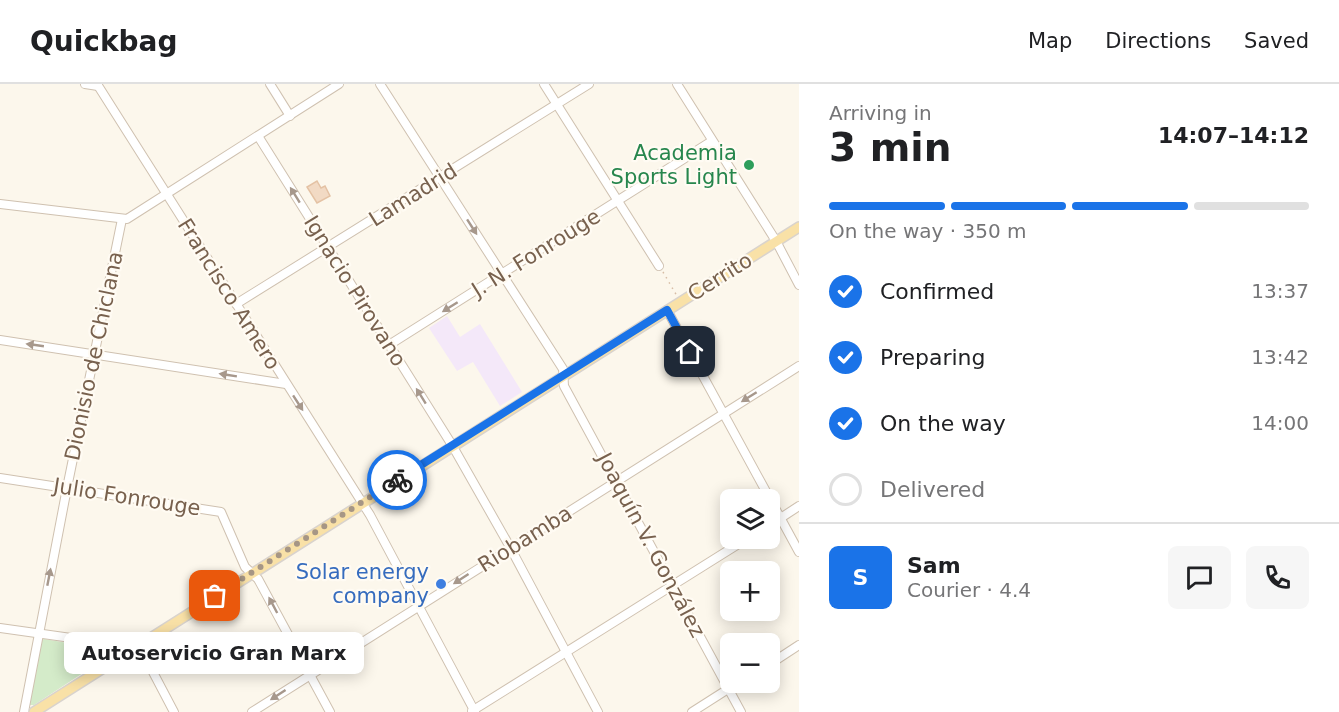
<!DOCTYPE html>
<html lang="en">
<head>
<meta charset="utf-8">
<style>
	body { margin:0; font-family:"DejaVu Sans",sans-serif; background:#f6f6f6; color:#202124; height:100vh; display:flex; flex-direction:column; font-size:22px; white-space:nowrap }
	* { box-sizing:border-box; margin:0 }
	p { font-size:20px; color:#757577 }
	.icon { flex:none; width:33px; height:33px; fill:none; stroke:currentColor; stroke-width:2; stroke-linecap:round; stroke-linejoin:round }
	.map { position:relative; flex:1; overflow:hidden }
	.panel { display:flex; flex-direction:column; background:#fff; width:540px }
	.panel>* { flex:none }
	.buttons { position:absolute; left:720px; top:405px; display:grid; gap:12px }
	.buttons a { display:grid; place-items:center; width:60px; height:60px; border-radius:9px; background:#fff; box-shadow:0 3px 15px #0003; font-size:30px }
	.pin { position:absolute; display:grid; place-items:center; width:51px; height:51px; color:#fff; margin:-26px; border-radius:12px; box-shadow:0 3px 9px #0006 }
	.courier { position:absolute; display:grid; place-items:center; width:60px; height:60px; margin:-30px; border:4px solid #1a73e8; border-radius:50%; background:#fff; color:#222; box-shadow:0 2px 8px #0007 }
	.bubble { position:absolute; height:42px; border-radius:9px; background:#fff; box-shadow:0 3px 15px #0003; font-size:20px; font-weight:600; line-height:42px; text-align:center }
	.summary em { font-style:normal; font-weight:600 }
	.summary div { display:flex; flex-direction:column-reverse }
	.summary { display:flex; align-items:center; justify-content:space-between; height:102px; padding:0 30px }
	h1 { font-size:39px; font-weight:600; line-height:45px }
	.bar { display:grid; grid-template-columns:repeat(4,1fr); gap:9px 6px; align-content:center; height:72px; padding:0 30px }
	.bar i { height:8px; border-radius:4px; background:#e0e0e0 }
	.bar .on { background:#1a73e8 }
	.bar p { grid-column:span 4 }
	.line { display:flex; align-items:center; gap:15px; padding:0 30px; border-top:2px solid #e0e0e0 }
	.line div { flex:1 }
	.round { display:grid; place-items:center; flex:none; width:63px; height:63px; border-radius:9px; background:#f6f6f6 }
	ol { padding:0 30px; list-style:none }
	li { display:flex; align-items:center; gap:18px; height:66px }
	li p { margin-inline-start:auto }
	li .icon { padding:6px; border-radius:50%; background:#1a73e8; color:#fff; stroke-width:4 }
	li:last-child { color:#757577 }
	li i { width:33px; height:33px; border:3px solid #e0e0e0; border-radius:50% }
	header { display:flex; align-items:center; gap:36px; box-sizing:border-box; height:84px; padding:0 30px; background:#fff; border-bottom:2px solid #e0e0e0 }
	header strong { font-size:28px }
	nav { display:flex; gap:33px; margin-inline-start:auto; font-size:21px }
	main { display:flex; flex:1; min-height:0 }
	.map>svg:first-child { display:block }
	.education { fill:#f4e8f9 }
	.green { fill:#d4ebc9 }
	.building { fill:#f2dac4; stroke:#e4c2a4; stroke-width:1.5 }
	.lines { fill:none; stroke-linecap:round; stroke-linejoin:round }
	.minor-casing { stroke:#cfc1b0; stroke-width:10 }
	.major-casing { stroke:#d9d3cd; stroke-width:12 }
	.path { stroke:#d7bda6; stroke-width:1.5; stroke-dasharray:1.5 4.5; stroke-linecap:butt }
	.minor { stroke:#fff; stroke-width:8 }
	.major { stroke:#f9e1a7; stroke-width:9 }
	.oneway { fill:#a7988c }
	.done { stroke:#a69685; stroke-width:6; stroke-dasharray:0 10.8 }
	.route { stroke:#1a73e8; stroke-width:8 }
	.leisure-dot { fill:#2e9e5b; stroke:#fffbf3; stroke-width:2 }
	.shop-dot { fill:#3f7fe0; stroke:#fffbf3; stroke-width:2 }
	.labels { text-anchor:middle; stroke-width:4.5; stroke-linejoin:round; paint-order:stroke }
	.leisure-label { font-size:21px; fill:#27864d; stroke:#fffbf3; text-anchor:end }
	.street-label { font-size:21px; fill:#78614e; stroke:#fffbf3 }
	.shop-label { font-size:21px; fill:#366cbe; stroke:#fffbf3; text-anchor:end }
</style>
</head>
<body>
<header>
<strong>Quickbag</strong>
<nav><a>Map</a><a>Directions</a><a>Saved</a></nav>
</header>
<main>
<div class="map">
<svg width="799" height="628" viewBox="0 0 799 628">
	<rect width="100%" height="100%" fill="#fcf7ec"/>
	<polygon class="education" points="447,232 460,253 480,240 522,308 500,322 473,278 457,287 429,244"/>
	<polygon class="green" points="44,555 110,566 112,570 34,621 29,621 41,556"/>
	<polygon class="building" points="317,97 321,104 325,102 330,112 317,119 307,103"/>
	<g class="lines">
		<defs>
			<g id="minor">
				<polyline points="85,0 98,2"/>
				<polyline points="97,0 370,431 475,628"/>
				<polyline points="270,0 290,32"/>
				<polyline points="380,0 563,285 564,302 741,628"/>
				<polyline points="544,0 659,182"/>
				<polyline points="677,0 776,157 799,201"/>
				<polyline points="258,52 452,361 510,463 598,628"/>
				<polyline points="0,120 127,135 339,0"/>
				<polyline points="236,220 589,0"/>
				<polyline points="667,226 799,468"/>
				<polyline points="0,256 286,300"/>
				<polyline points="389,261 712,57"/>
				<polyline points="0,394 221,428 245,483 258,495 330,628"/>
				<polyline points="770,441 799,422"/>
				<polyline points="0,544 135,563 144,571 174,628"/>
				<polyline points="770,580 799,561"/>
				<polyline points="472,627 748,454"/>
				<polyline points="24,628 67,404 122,135"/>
				<polyline points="252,628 799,282"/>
				<polyline points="692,628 739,598"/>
			</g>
			<polyline id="major" points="34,628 799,143"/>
		</defs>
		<use href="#minor" class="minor-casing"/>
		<use href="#major" class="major-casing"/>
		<polyline class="path" points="663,188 677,212"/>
		<use href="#minor" class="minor"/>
		<use href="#major" class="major"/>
	</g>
	<defs><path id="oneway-solid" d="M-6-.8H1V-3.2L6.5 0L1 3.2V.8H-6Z" transform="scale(1.5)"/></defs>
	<g class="oneway">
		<use href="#oneway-solid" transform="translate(295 111) rotate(-122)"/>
		<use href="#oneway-solid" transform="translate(472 143) rotate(57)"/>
		<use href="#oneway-solid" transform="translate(450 223) rotate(148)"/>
		<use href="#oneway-solid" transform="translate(35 261) rotate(-172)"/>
		<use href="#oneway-solid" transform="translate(228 291) rotate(-171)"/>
		<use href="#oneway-solid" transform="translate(421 312) rotate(-122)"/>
		<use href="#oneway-solid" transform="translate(749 313) rotate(148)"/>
		<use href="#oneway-solid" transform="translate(298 319) rotate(57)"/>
		<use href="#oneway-solid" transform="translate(49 493) rotate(-79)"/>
		<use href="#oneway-solid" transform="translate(461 495) rotate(147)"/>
		<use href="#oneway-solid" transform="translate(273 521) rotate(-118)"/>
		<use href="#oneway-solid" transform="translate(278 611) rotate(147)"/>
	</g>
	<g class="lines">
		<polyline class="done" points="215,512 397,396"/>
		<polyline class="route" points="397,396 667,226 690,268"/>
	</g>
	<circle class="leisure-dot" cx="749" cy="81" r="6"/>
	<circle class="shop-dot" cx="441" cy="500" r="6"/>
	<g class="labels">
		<g class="leisure-label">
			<text x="737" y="76">Academia<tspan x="737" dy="24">Sports Light</tspan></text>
		</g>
		<g class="street-label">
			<text transform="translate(413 111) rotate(-32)" y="7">Lamadrid</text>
			<text transform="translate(536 169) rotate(-32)" y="7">J. N. Fonrouge</text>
			<text transform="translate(720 193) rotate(-32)" y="7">Cerrito</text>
			<text transform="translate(355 207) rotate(58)" y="7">Ignacio Pirovano</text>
			<text transform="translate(229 210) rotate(58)" y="7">Francisco Amero</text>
			<text transform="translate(94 272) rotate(-78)" y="7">Dionisio de Chiclana</text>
			<text transform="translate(127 413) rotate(9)" y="7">Julio Fonrouge</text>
			<text transform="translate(525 455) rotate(-32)" y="7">Riobamba</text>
			<text transform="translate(651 461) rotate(62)" y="7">Joaquín V. González</text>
		</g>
		<g class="shop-label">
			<text x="429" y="495">Solar energy<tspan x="429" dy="24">company</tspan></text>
		</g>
	</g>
</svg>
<div class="buttons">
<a><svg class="icon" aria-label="layers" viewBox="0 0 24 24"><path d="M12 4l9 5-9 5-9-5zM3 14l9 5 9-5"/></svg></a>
<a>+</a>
<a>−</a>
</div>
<div class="pin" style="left:215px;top:512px;background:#ea580c"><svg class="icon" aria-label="bag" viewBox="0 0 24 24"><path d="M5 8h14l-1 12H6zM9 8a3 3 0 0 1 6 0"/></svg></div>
<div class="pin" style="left:690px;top:268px;background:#1f2937"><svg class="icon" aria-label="home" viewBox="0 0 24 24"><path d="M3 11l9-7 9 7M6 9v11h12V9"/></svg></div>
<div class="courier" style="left:397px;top:396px"><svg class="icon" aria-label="bike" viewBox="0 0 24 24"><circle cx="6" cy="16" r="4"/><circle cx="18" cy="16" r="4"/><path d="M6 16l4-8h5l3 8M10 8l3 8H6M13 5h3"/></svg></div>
<div class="bubble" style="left:64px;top:548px;width:300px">Autoservicio Gran Marx</div>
</div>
<section class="panel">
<div class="summary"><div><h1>3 min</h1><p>Arriving in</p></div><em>14:07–14:12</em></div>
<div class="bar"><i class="on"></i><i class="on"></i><i class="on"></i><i></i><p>On the way · 350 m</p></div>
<ol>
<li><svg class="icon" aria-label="check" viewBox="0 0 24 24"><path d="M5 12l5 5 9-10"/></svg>Confirmed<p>13:37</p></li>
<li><svg class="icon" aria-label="check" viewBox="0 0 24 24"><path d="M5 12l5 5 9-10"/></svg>Preparing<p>13:42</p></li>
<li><svg class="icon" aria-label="check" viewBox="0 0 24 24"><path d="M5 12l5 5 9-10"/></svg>On the way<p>14:00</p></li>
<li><i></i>Delivered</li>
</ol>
<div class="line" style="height:108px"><b class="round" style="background:#1a73e8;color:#fff">S</b><div><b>Sam</b><p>Courier · 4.4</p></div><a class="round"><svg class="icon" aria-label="chat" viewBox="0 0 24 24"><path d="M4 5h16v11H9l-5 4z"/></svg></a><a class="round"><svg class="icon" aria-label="phone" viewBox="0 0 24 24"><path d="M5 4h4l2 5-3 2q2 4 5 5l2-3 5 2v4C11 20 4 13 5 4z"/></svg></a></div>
</section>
</main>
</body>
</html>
